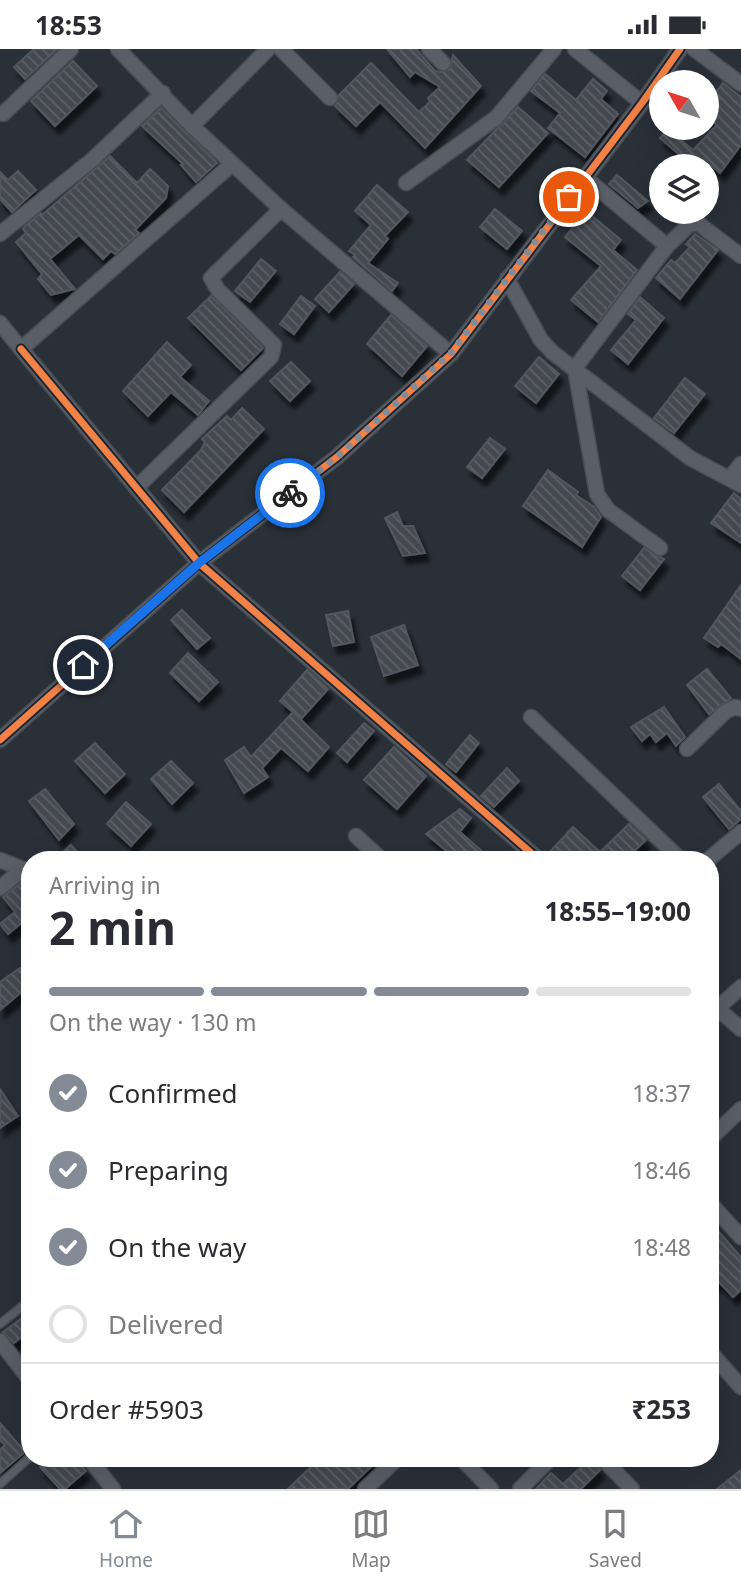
<!DOCTYPE html>
<html lang="en">
<head>
<meta charset="utf-8">
<style>
	body { margin:0; font-family:"Noto Sans",sans-serif; background:#f2f2f3; color:#2b2b33; height:100vh; display:flex; flex-direction:column; font-size:26px; white-space:nowrap }
	* { box-sizing:border-box; margin:0 }
	p { font-size:23px; color:#7c7c81 }
	.icon { flex:none; width:38px; height:38px; fill:none; stroke:currentColor; stroke-width:2; stroke-linecap:round; stroke-linejoin:round }
	.map { position:relative; flex:1; overflow:hidden }
	.side { position:absolute; left:21px; top:802px; width:698px; height:616px; display:flex; flex-direction:column; background:#fff; border-radius:28px; box-shadow:0 7px 28px #0002 }
	.side>* { flex:none }
	.needle { width:46px; rotate:309deg }
	.buttons { position:absolute; left:649px; top:21px; display:grid; gap:14px }
	.buttons a { display:grid; place-items:center; width:70px; height:70px; border-radius:50%; background:#fff; box-shadow:0 7px 28px #0002; font-size:35px }
	.pin { position:absolute; display:grid; place-items:center; width:60px; height:60px; color:#fff; margin:-30px; border:4px solid #fff; border-radius:50%; box-shadow:0 2px 7px #0007 }
	.courier { position:absolute; display:grid; place-items:center; width:70px; height:70px; margin:-35px; border:5px solid #1a73e8; border-radius:50%; background:#fff; color:#222; box-shadow:0 2px 9px #0007 }
	.overview em { font-style:normal; font-weight:700 }
	.overview div { display:flex; flex-direction:column-reverse }
	.overview { display:flex; align-items:center; justify-content:space-between; height:119px; padding:0 28px }
	h1 { font-size:46px; font-weight:700; line-height:52px }
	.bar { display:grid; grid-template-columns:repeat(4,1fr); gap:10px 7px; align-content:center; height:84px; padding:0 28px }
	.bar i { height:9px; border-radius:5px; background:#e1e1e2 }
	.bar .active { background:#848b96 }
	.bar p { grid-column:span 4 }
	.line { display:flex; align-items:center; gap:18px; padding:0 28px; border-top:2px solid #e1e1e2 }
	.line div { flex:1 }
	ol { padding:0 28px; list-style:none }
	li { display:flex; align-items:center; gap:21px; height:77px }
	li p { margin-inline-start:auto }
	li .icon { padding:7px; border-radius:50%; background:#848b96; color:#fff; stroke-width:4 }
	li:last-child { color:#7c7c81 }
	li i { width:38px; height:38px; border:4px solid #e1e1e2; border-radius:50% }
	.status { display:flex; justify-content:space-between; align-items:center; height:49px; padding:0 35px; background:#fff; direction:ltr }
	.status svg { height:19px; fill:currentColor }
	.tab-bar { display:flex; justify-content:space-around; align-items:center; height:98px; border-top:2px solid #e1e1e2; background:#fff; font-size:19px; color:#7c7c81 }
	.tab-bar a { display:grid; justify-items:center; gap:4px }
	.tab-bar .active { color:#848b96 }
	.map>svg:first-child { display:block }
	.building { fill:url(#building-back-hatch); stroke:#52575f; stroke-width:2; filter:url(#shadow) }
	.lines { fill:none; stroke-linecap:round; stroke-linejoin:round }
	.service-casing { stroke:#484c53; stroke-width:10 }
	.minor-casing { stroke:#484c53; stroke-width:17 }
	.service { stroke:#5a5e66; stroke-width:7 }
	.minor { stroke:#5a5e66; stroke-width:14 }
	.cycleway-casing { stroke:#1d2633; stroke-width:11 }
	.cycleway { stroke:#f48246; stroke-width:7 }
	.done { stroke:#848b96; stroke-width:7; stroke-dasharray:0 12.6 }
	.route { stroke:#1a73e8; stroke-width:9 }
</style>
</head>
<body>
<div class="status"><b>18:53</b><svg viewBox="0 0 49 12"><path d="M0 12V9h3v3zM5 12V6h3v6zM10 12V3h3v9zM15 12V0h3v12zM26 1h20v11H26zM47 4h2v5h-2z"/></svg></div>
<div class="map">
<svg width="741" height="1440" viewBox="0 0 741 1440">
	<defs>
		<pattern id="building-back-hatch" width="6" height="6" patternUnits="userSpaceOnUse" patternTransform="scale(1.75)"><rect width="6" height="6" fill="#444950"/><path d="M-1 5l2 2M0 0l6 6M5-1l2 2" fill="none" stroke="#5d6168"/></pattern>
		<filter id="shadow"><feDropShadow dx="4.5" dy="8" stdDeviation="2" flood-color="#0009"/></filter>
	</defs>
	<rect width="100%" height="100%" fill="#2a3038"/>
	<g class="building">
		<polygon points="34,0 57,0 25,30 14,18"/>
		<polygon points="387,0 416,0 435,22 441,23 450,20 453,6 481,37 425,99 380,53 356,77 335,57 339,46 371,14 419,63 430,53 428,49 440,38 415,23 410,28"/>
		<polygon points="73,12 97,37 55,77 31,52"/>
		<polygon points="545,25 576,51 593,30 607,42 601,50 618,65 585,108 548,79 560,64 531,42"/>
		<polygon points="723,34 741,48 741,96 720,124 712,117 677,117 683,109 660,89 668,80 693,101 717,76 707,68 707,55"/>
		<polygon points="518,58 548,84 499,138 467,111"/>
		<polygon points="161,59 217,114 196,133 181,116 183,115 142,77"/>
		<polygon points="110,107 137,134 150,120 168,137 166,149 135,181 139,184 115,205 111,202 103,210 79,186 50,210 75,240 51,246 38,230 42,225 16,193 26,184 23,180 25,177 41,164 42,166"/>
		<polygon points="18,122 36,141 12,163 0,150 0,123 8,131"/>
		<polygon points="617,126 648,152 638,159 609,135"/>
		<polygon points="377,136 408,163 385,187 388,190 368,214 398,234 392,242 353,208 355,206 349,202 371,176 355,162"/>
		<polygon points="495,160 522,182 507,200 480,178"/>
		<polygon points="586,162 621,191 613,201 637,221 598,273 571,251 601,217 565,188"/>
		<polygon points="695,185 718,201 680,250 656,229 671,211 675,214 690,198 686,195"/>
		<polygon points="261,210 276,222 250,253 235,242"/>
		<polygon points="340,223 354,235 329,263 315,250"/>
		<polygon points="211,247 263,299 241,321 188,269"/>
		<polygon points="301,247 315,257 294,285 280,275"/>
		<polygon points="640,248 664,269 628,315 611,301 636,271 628,265"/>
		<polygon points="391,266 427,297 402,327 367,295"/>
		<polygon points="167,293 191,316 180,328 209,352 198,366 171,343 148,367 123,342"/>
		<polygon points="539,308 559,325 536,354 515,337"/>
		<polygon points="291,313 310,332 290,352 270,332"/>
		<polygon points="685,329 705,345 674,384 654,369"/>
		<polygon points="242,359 264,380 184,463 162,441 201,401 205,393 202,390 227,367 231,371"/>
		<polygon points="490,389 505,400 482,429 467,418"/>
		<polygon points="548,421 578,443 576,446 594,458 601,468 582,498 523,457"/>
		<polygon points="734,444 741,450 741,494 711,474"/>
		<polygon points="397,463 403,477 413,477 425,504 403,507 385,469"/>
		<polygon points="644,499 664,510 640,541 622,527"/>
		<polygon points="741,536 741,610 721,595 718,598 704,589"/>
		<polygon points="182,561 210,589 197,600 171,571"/>
		<polygon points="348,562 354,593 333,597 326,566"/>
		<polygon points="404,576 418,616 384,627 371,588"/>
		<polygon points="188,604 218,633 199,652 170,624"/>
		<polygon points="707,620 731,649 709,665 687,636"/>
		<polygon points="307,621 328,640 301,670 280,652"/>
		<polygon points="664,658 685,688 676,697 667,684 656,693 650,685 642,692 631,678"/>
		<polygon points="293,663 329,698 308,722 281,699 262,719 268,728 244,744 225,711 244,698 251,708"/>
		<polygon points="364,674 374,682 347,713 337,704"/>
		<polygon points="470,686 479,694 456,723 446,715"/>
		<polygon points="95,694 125,725 105,744 75,712"/>
		<polygon points="394,698 426,727 397,760 364,731"/>
		<polygon points="171,712 193,734 172,755 151,730"/>
		<polygon points="507,719 519,732 494,758 481,747"/>
		<polygon points="719,735 741,762 741,770 729,780 703,748"/>
		<polygon points="45,740 74,775 59,791 29,752"/>
		<polygon points="126,753 151,775 131,797 107,775"/>
		<polygon points="460,760 471,769 460,783 482,802 475,810 456,810 426,785"/>
		<polygon points="629,775 646,791 626,810 547,810 547,806 573,778 600,803"/>
		<polygon points="71,796 83,810 68,810 62,804"/>
		<polygon points="21,834 30,844 30,867 8,885 0,875 15,863 3,848"/>
		<polygon points="20,919 30,936 0,961 0,933"/>
		<polygon points="0,1040 18,1067 0,1079"/>
		<polygon points="710,1173 741,1208 741,1241 733,1248 718,1232 710,1238"/>
		<polygon points="30,1263 30,1282 14,1294 3,1283"/>
		<polygon points="0,1374 25,1403 0,1424 0,1401 5,1396 0,1391"/>
		<polygon points="50,1409 74,1409 86,1422 65,1440 60,1440 40,1418"/>
		<polygon points="320,1409 367,1409 374,1415 348,1440 288,1440"/>
		<polygon points="590,1410 600,1421 581,1440 536,1440 551,1424 563,1435"/>
		<polygon points="741,1421 741,1440 717,1440"/>
	</g>
	<g class="lines">
		<defs>
			<g id="service">
				<polyline points="0,1275 30,1251"/>
				<polyline points="0,1435 30,1408"/>
			</g>
			<g id="minor">
				<polyline points="118,0 192,77 281,160 451,305"/>
				<polyline points="281,0 330,49"/>
				<polyline points="429,0 443,14"/>
				<polyline points="575,0 642,54"/>
				<polyline points="694,0 741,35"/>
				<polyline points="3,65 71,0"/>
				<polyline points="192,77 268,0"/>
				<polyline points="584,128 667,197"/>
				<polyline points="406,134 496,69 554,0"/>
				<polyline points="0,185 92,111 163,44"/>
				<polyline points="507,230 541,291 552,303 690,409 741,436"/>
				<polyline points="0,274 21,300 232,115"/>
				<polyline points="21,300 199,514 538,810"/>
				<polyline points="730,429 741,415"/>
				<polyline points="136,439 271,308 274,296 218,241 211,229 281,160"/>
				<polyline points="660,499 608,461 597,445 575,319 667,197 690,175 699,175 741,207"/>
				<polyline points="531,668 680,810"/>
				<polyline points="0,691 199,514 337,408 451,305 642,54 680,0"/>
				<polyline points="687,700 725,663 735,658 741,660"/>
				<polyline points="356,787 381,810"/>
				<polyline points="709,810 741,783"/>
				<polyline points="0,811 23,820 30,830"/>
				<polyline points="0,839 23,820"/>
				<polyline points="712,955 741,980"/>
				<polyline points="710,966 741,938"/>
				<polyline points="710,1090 741,1060"/>
				<polyline points="710,1154 741,1188"/>
				<polyline points="0,1292 30,1331"/>
				<polyline points="710,1303 741,1338"/>
				<polyline points="89,1409 113,1440"/>
				<polyline points="461,1409 491,1440"/>
				<polyline points="602,1409 632,1440"/>
				<polyline points="365,1440 398,1409"/>
				<polyline points="520,1440 551,1409"/>
			</g>
		</defs>
		<use href="#service" class="service-casing"/>
		<use href="#minor" class="minor-casing"/>
		<use href="#service" class="service"/>
		<use href="#minor" class="minor"/>
		<defs>
			<g id="cycleway">
				<polyline points="21,300 199,514 538,810"/>
				<polyline points="0,691 199,514 337,408 451,305 642,54 680,0"/>
			</g>
		</defs>
		<use href="#cycleway" class="cycleway-casing"/>
		<use href="#cycleway" class="cycleway"/>
	</g>
	<g class="lines">
		<polyline class="done" points="290,444 337,408 451,304 569,148"/>
		<polyline class="route" points="83,616 199,514 290,444"/>
	</g>
</svg>
<div class="buttons">
<a><svg class="needle" viewBox="-14 -14 28 28"><path d="M0-13l5 13h-10z" fill="#e53935"/><path d="M0 13l5-13h-10z" fill="#7c7c81"/></svg></a>
<a><svg class="icon" aria-label="layers" viewBox="0 0 24 24"><path d="M12 4l9 5-9 5-9-5zM3 14l9 5 9-5"/></svg></a>
</div>
<div class="pin" style="left:569px;top:148px;background:#ea580c"><svg class="icon" aria-label="bag" viewBox="0 0 24 24"><path d="M5 8h14l-1 12H6zM9 8a3 3 0 0 1 6 0"/></svg></div>
<div class="pin" style="left:83px;top:616px;background:#1f2937"><svg class="icon" aria-label="home" viewBox="0 0 24 24"><path d="M3 11l9-7 9 7M6 9v11h12V9"/></svg></div>
<div class="courier" style="left:290px;top:444px"><svg class="icon" aria-label="bike" viewBox="0 0 24 24"><circle cx="6" cy="16" r="4"/><circle cx="18" cy="16" r="4"/><path d="M6 16l4-8h5l3 8M10 8l3 8H6M13 5h3"/></svg></div>
<section class="side">
<div class="overview"><div><h1>2 min</h1><p>Arriving in</p></div><em>18:55–19:00</em></div>
<div class="bar"><i class="active"></i><i class="active"></i><i class="active"></i><i></i><p>On the way · 130 m</p></div>
<ol>
<li><svg class="icon" aria-label="check" viewBox="0 0 24 24"><path d="M5 12l5 5 9-10"/></svg>Confirmed<p>18:37</p></li>
<li><svg class="icon" aria-label="check" viewBox="0 0 24 24"><path d="M5 12l5 5 9-10"/></svg>Preparing<p>18:46</p></li>
<li><svg class="icon" aria-label="check" viewBox="0 0 24 24"><path d="M5 12l5 5 9-10"/></svg>On the way<p>18:48</p></li>
<li><i></i>Delivered</li>
</ol>
<div class="line" style="height:91px"><div>Order #5903</div><b>₹253</b></div>
</section>
</div>
<nav class="tab-bar">
<a class="active"><svg class="icon" aria-label="home" viewBox="0 0 24 24"><path d="M3 11l9-7 9 7M6 9v11h12V9"/></svg>Home</a>
<a><svg class="icon" aria-label="map" viewBox="0 0 24 24"><path d="M3 6l6-2 6 2 6-2v14l-6 2-6-2-6 2zM9 4v14M15 6v14"/></svg>Map</a>
<a><svg class="icon" aria-label="saved" viewBox="0 0 24 24"><path d="M7 4h10v16l-5-4-5 4z"/></svg>Saved</a>
</nav>
</body>
</html>
